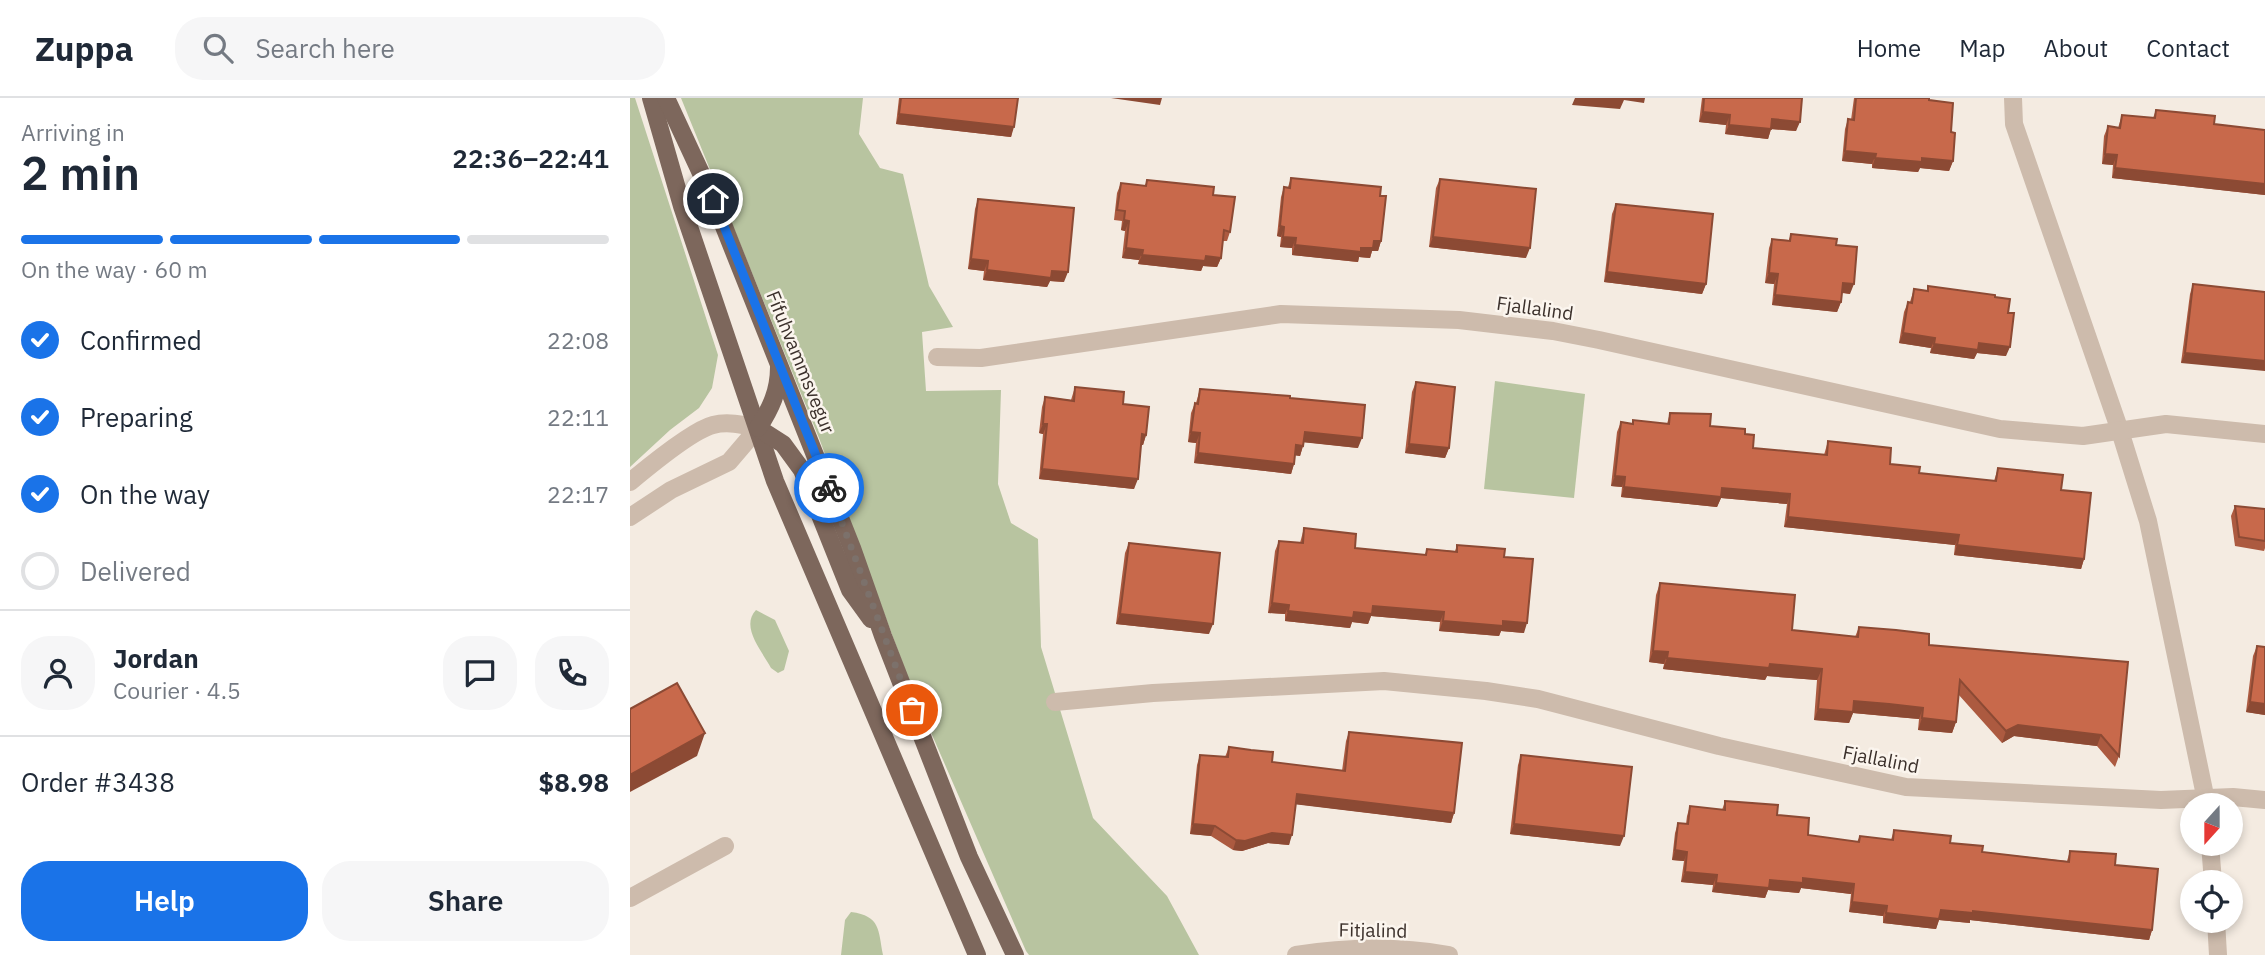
<!DOCTYPE html>
<html lang="en">
<head>
<meta charset="utf-8">
<style>
	body { margin:0; font-family:"IBM Plex Sans",sans-serif; background:#f6f6f7; color:#1f2937; height:100vh; display:flex; flex-direction:column; font-size:26px; white-space:nowrap }
	* { box-sizing:border-box; margin:0 }
	p { font-size:23px; color:#747a83 }
	.icon { flex:none; width:38px; height:38px; fill:none; stroke:currentColor; stroke-width:2; stroke-linecap:round; stroke-linejoin:round }
	.map { position:relative; flex:1; overflow:hidden }
	.side { display:flex; flex-direction:column; background:#fff; width:630px }
	.side>* { flex:none }
	.needle { width:46px; rotate:201deg }
	.buttons { position:absolute; left:1550px; top:695px; display:grid; gap:14px }
	.buttons a { display:grid; place-items:center; width:63px; height:63px; border-radius:50%; background:#fff; box-shadow:0 4px 10px #0003; font-size:35px }
	.pin { position:absolute; display:grid; place-items:center; width:60px; height:60px; color:#fff; margin:-30px; border:4px solid #fff; border-radius:50%; box-shadow:0 2px 7px #0007 }
	.courier { position:absolute; display:grid; place-items:center; width:70px; height:70px; margin:-35px; border:5px solid #1a73e8; border-radius:50%; background:#fff; color:#222; box-shadow:0 2px 9px #0007 }
	.head em { font-style:normal; font-weight:600 }
	.head div { display:flex; flex-direction:column-reverse }
	.head { display:flex; align-items:center; justify-content:space-between; height:119px; padding:0 21px }
	h1 { font-size:46px; font-weight:600; line-height:52px }
	.bar { display:grid; grid-template-columns:repeat(4,1fr); gap:10px 7px; align-content:center; height:84px; padding:0 21px }
	.bar i { height:9px; border-radius:5px; background:#e0e1e3 }
	.bar .on { background:#1a73e8 }
	.bar p { grid-column:span 4 }
	.line { display:flex; align-items:center; gap:18px; padding:0 21px; border-top:2px solid #e0e1e3 }
	.line div { flex:1 }
	.round { display:grid; place-items:center; flex:none; width:74px; height:74px; border-radius:28px; background:#f6f6f7 }
	ol { padding:0 21px; list-style:none }
	li { display:flex; align-items:center; gap:21px; height:77px }
	li p { margin-inline-start:auto }
	li .icon { padding:7px; border-radius:50%; background:#1a73e8; color:#fff; stroke-width:4 }
	li:last-child { color:#747a83 }
	li i { width:38px; height:38px; border:4px solid #e0e1e3; border-radius:50% }
	.button { display:flex; gap:14px; margin-top:auto; padding:14px 21px }
	.button a { flex:1; height:80px; border-radius:28px; background:#1a73e8; color:#fff; font-size:28px; font-weight:600; line-height:80px; text-align:center }
	.button a+a { background:#f6f6f7; color:#1f2937 }
	header { display:flex; align-items:center; gap:42px; box-sizing:border-box; height:98px; padding:0 35px; background:#fff; border-bottom:2px solid #e0e1e3 }
	header strong { font-size:33px }
	nav { display:flex; gap:38px; margin-inline-start:auto; font-size:24px }
	.search { width:490px; height:63px; background:#f6f6f7; display:flex; align-items:center; gap:18px; box-sizing:border-box; padding:0 24px; border-radius:28px; color:#747a83; font-size:26px }
	main { display:flex; flex:1; min-height:0 }
	.map>svg:first-child { display:block }
	.green { fill:#b8c4a0 }
	.lines { fill:none; stroke-linecap:round; stroke-linejoin:round }
	.minor { stroke:#cdbbac; stroke-width:18 }
	.major { stroke:#7d675c; stroke-width:18 }
	.wall { fill:#ac5a40 }
	.shaded-wall { fill:#8c4a34 }
	.building { fill:#c8694b; stroke:#8c4a34; stroke-width:2 }
	.done { stroke:#7c716b; stroke-width:7; stroke-dasharray:0 12.6 }
	.route { stroke:#1a73e8; stroke-width:9 }
	.labels { text-anchor:middle; stroke-width:5; stroke-linejoin:round; paint-order:stroke }
	.street-label { font-size:19px; fill:#3b302b; stroke:#fbf5ee }
</style>
</head>
<body>
<header>
<strong>Zuppa</strong>
<div class="search"><svg class="icon" aria-label="search" viewBox="0 0 24 24"><circle cx="10" cy="10" r="6"/><path d="M15 15l6 6"/></svg>Search here</div>
<nav><a>Home</a><a>Map</a><a>About</a><a>Contact</a></nav>
</header>
<main>
<section class="side">
<div class="head"><div><h1>2 min</h1><p>Arriving in</p></div><em>22:36–22:41</em></div>
<div class="bar"><i class="on"></i><i class="on"></i><i class="on"></i><i></i><p>On the way · 60 m</p></div>
<ol>
<li><svg class="icon" aria-label="check" viewBox="0 0 24 24"><path d="M5 12l5 5 9-10"/></svg>Confirmed<p>22:08</p></li>
<li><svg class="icon" aria-label="check" viewBox="0 0 24 24"><path d="M5 12l5 5 9-10"/></svg>Preparing<p>22:11</p></li>
<li><svg class="icon" aria-label="check" viewBox="0 0 24 24"><path d="M5 12l5 5 9-10"/></svg>On the way<p>22:17</p></li>
<li><i></i>Delivered</li>
</ol>
<div class="line" style="height:126px"><a class="round"><svg class="icon" aria-label="person" viewBox="0 0 24 24"><circle cx="12" cy="8" r="4"/><path d="M4 21q1-7 8-7t8 7"/></svg></a><div><b>Jordan</b><p>Courier · 4.5</p></div><a class="round"><svg class="icon" aria-label="chat" viewBox="0 0 24 24"><path d="M4 5h16v11H9l-5 4z"/></svg></a><a class="round"><svg class="icon" aria-label="phone" viewBox="0 0 24 24"><path d="M5 4h4l2 5-3 2q2 4 5 5l2-3 5 2v4C11 20 4 13 5 4z"/></svg></a></div>
<div class="line" style="height:91px"><div>Order #3438</div><b>$8.98</b></div>
<div class="button"><a>Help</a><a>Share</a></div>
</section>
<div class="map">
<svg width="1635" height="857" viewBox="0 0 1635 857">
	<rect width="100%" height="100%" fill="#f4ebe1"/>
	<g class="green">
		<polygon points="0,0 5,0 88,257 82,290 69,310 40,332 0,369"/>
		<polygon points="51,0 233,0 229,36 250,70 273,76 299,188 323,229 292,234 296,293 371,292 368,386 381,425 408,441 411,549 463,720 537,798 569,857 399,857 396,853 283,593 189,340"/>
		<polygon points="865,283 955,296 944,400 854,391"/>
		<path d="M126,512L145,522L159,553L154,572L148,575L141,570C132,553 110,529 126,512Z"/>
		<path d="M221,814C251,818 248,832 253,857H211L215,822Z"/>
	</g>
	<g class="lines">
		<g class="minor">
			<polyline points="1383,0 1384,26 1490,333 1518,423 1577,707"/>
			<polyline points="307,259 351,260 651,216 829,222 923,233 969,242 1370,331 1453,338 1536,326 1635,336"/>
			<path d="M0,384C18,369 63,332 83,327C98,323 114,327 128,330L99,364L41,392L0,419"/>
			<polyline points="425,604 523,595 754,583 856,593 908,601 1089,648 1276,689 1531,702 1603,699 1635,702"/>
			<polyline points="1580,746 1583,784"/>
			<polyline points="0,800 95,748"/>
			<polyline points="1586,822 1588,857"/>
			<path d="M666,857C716,849 768,848 819,857"/>
		</g>
		<g class="major">
			<polyline points="21,0 52,108 145,383 347,857"/>
			<polyline points="36,0 83,101 222,450 253,538 339,759 385,857"/>
			<polyline points="128,330 153,346 172,372 220,492 241,521"/>
			<path d="M128,330C141,310 149,293 149,269"/>
		</g>
	</g>
	<g class="wall">
		<polygon points="269,0 388,0 381,39 266,26"/>
		<polygon points="1072,0 1172,0 1166,33 1141,31 1138,41 1095,36 1096,27 1069,24"/>
		<polygon points="1224,0 1299,0 1299,2 1321,34 1323,63 1319,73 1290,70 1288,74 1242,70 1242,66 1212,63 1215,31 1218,21 1221,22"/>
		<polygon points="1526,12 1584,26 1635,32 1635,97 1482,80 1483,67 1472,66 1474,38 1478,28 1488,30 1492,17 1523,20"/>
		<polygon points="661,80 750,98 751,143 748,153 742,153 740,160 729,159 728,164 662,157 662,150 650,149 651,139 647,138 651,99 654,89 658,89"/>
		<polygon points="810,81 896,160 799,149 806,90"/>
		<polygon points="517,82 583,97 600,134 597,143 593,143 591,160 587,169 573,168 571,173 508,166 509,162 492,160 495,133 491,132 492,123 484,122 487,95 491,85 515,88"/>
		<polygon points="348,101 434,184 420,183 417,189 353,182 354,173 338,171 345,111"/>
		<polygon points="986,106 1076,186 1072,196 974,184 982,116"/>
		<polygon points="1161,136 1206,147 1220,196 1212,195 1211,204 1207,214 1142,207 1144,186 1135,185 1139,150 1142,141 1159,142"/>
		<polygon points="1563,186 1635,194 1551,265 1560,196"/>
		<polygon points="1298,188 1365,199 1378,215 1376,258 1347,255 1344,261 1300,255 1301,250 1269,245 1274,214 1278,204 1280,204 1284,191 1297,193"/>
		<polygon points="786,284 819,350 815,360 775,355 782,294"/>
		<polygon points="445,289 493,306 516,337 513,347 511,347 504,391 409,381 413,336 409,335 412,309 415,299 441,302"/>
		<polygon points="570,291 660,300 728,350 674,344 670,358 665,357 664,366 661,376 564,365 566,345 558,344 561,315 565,305 566,305"/>
		<polygon points="1040,315 1080,328 1115,336 1123,350 1194,357 1198,343 1260,366 1289,375 1364,383 1368,370 1431,392 1454,461 1451,471 1324,457 1325,447 1154,429 1157,406 1091,400 1087,409 991,399 992,389 981,388 987,334 991,324 1002,326 1003,322 1037,326"/>
		<polygon points="1605,408 1635,411 1635,450 1634,453 1605,448 1601,418"/>
		<polygon points="674,430 725,450 795,457 797,451 825,453 827,447 874,459 894,535 871,533 869,538 809,533 810,524 741,518 738,526 722,524 720,530 655,523 655,516 638,515 645,453 649,443 670,445"/>
		<polygon points="499,445 579,536 486,526 495,455"/>
		<polygon points="1030,485 1162,532 1225,539 1229,529 1299,547 1498,564 1489,658 1485,669 1467,648 1384,638 1372,645 1328,596 1326,624 1322,635 1288,632 1289,621 1255,618 1223,615 1219,625 1184,622 1187,582 1137,578 1135,582 1033,571 1034,566 1019,564 1026,497"/>
		<polygon points="1627,548 1635,549 1635,617 1616,614 1623,558"/>
		<polygon points="719,634 824,715 821,725 666,706 659,747 638,745 612,753 603,752 581,738 560,736 567,667 570,657 595,659 599,649 642,664 712,673 716,643"/>
		<polygon points="891,657 990,748 880,736 888,667"/>
		<polygon points="1095,703 1147,717 1178,737 1227,744 1230,738 1261,742 1264,732 1320,745 1352,754 1437,763 1440,753 1485,767 1522,832 1519,842 1340,822 1340,825 1309,822 1306,831 1253,825 1253,818 1219,814 1221,796 1171,790 1169,795 1138,792 1135,800 1082,794 1083,787 1051,784 1054,763 1042,762 1045,735 1048,725 1056,726 1057,718 1060,708 1092,712"/>
	</g>
	<g class="shaded-wall">
		<polygon points="481,0 532,0 530,7"/>
		<polygon points="945,0 1015,0 1014,5 994,2 990,11 942,7"/>
		<polygon points="1073,14 1100,17 1096,27 1069,24"/>
		<polygon points="269,16 384,29 381,39 266,26"/>
		<polygon points="1142,21 1170,24 1166,33 1141,31 1138,41 1095,36 1099,27"/>
		<polygon points="1215,53 1246,56 1242,66 1212,63"/>
		<polygon points="1475,56 1487,57 1483,67 1472,66"/>
		<polygon points="1245,60 1292,60 1323,63 1319,73 1290,70 1288,74 1242,70"/>
		<polygon points="1485,70 1635,86 1635,97 1482,80"/>
		<polygon points="494,122 499,123 495,133 491,132"/>
		<polygon points="650,128 654,129 651,139 647,138"/>
		<polygon points="653,139 666,140 662,150 650,149"/>
		<polygon points="803,139 900,150 896,160 799,149"/>
		<polygon points="744,143 751,143 748,153 742,153 740,160 729,159 728,164 662,157 665,147 731,150"/>
		<polygon points="496,150 513,152 509,162 492,160"/>
		<polygon points="512,157 576,158 591,160 587,169 573,168 571,173 508,166"/>
		<polygon points="341,161 358,163 354,173 338,171"/>
		<polygon points="357,172 422,173 438,174 434,184 420,183 417,189 353,182"/>
		<polygon points="977,174 1076,186 1072,196 974,184"/>
		<polygon points="1139,175 1148,176 1144,186 1135,185"/>
		<polygon points="1213,185 1224,186 1220,196 1209,194"/>
		<polygon points="1145,197 1211,204 1207,214 1142,207"/>
		<polygon points="1273,235 1305,240 1301,250 1269,245"/>
		<polygon points="1349,245 1380,249 1376,258 1347,255 1344,261 1300,255 1304,246"/>
		<polygon points="1555,255 1635,263 1635,273 1551,265"/>
		<polygon points="413,326 417,326 413,336 409,335"/>
		<polygon points="561,334 570,335 566,345 558,344"/>
		<polygon points="675,334 732,340 728,350 671,344"/>
		<polygon points="512,336 516,337 513,347 508,346"/>
		<polygon points="779,346 819,350 815,360 775,355"/>
		<polygon points="666,347 673,348 670,358 662,357"/>
		<polygon points="568,355 664,366 661,376 564,365"/>
		<polygon points="412,371 508,381 504,391 409,381"/>
		<polygon points="985,378 995,379 992,389 981,388"/>
		<polygon points="994,389 1092,390 1160,396 1157,406 1091,400 1087,409 991,399"/>
		<polygon points="1158,419 1329,437 1325,447 1154,429"/>
		<polygon points="1327,447 1454,461 1451,471 1324,457"/>
		<polygon points="642,505 659,507 655,516 638,515"/>
		<polygon points="743,508 814,514 810,524 741,518 738,526 722,524 720,530 655,523 658,513"/>
		<polygon points="490,516 583,526 579,536 486,526"/>
		<polygon points="813,523 873,523 897,525 894,535 871,533 869,538 809,533"/>
		<polygon points="1023,553 1038,554 1034,566 1019,564"/>
		<polygon points="1037,560 1140,566 1192,571 1187,582 1137,578 1135,582 1033,571"/>
		<polygon points="1224,603 1293,610 1289,621 1223,615 1219,625 1184,622 1188,611"/>
		<polygon points="1620,604 1635,606 1635,617 1616,614"/>
		<polygon points="1292,620 1326,624 1322,635 1288,632"/>
		<polygon points="1388,627 1471,637 1467,648 1384,638 1372,645 1376,633"/>
		<polygon points="75,635 67,658 0,694 0,677"/>
		<polygon points="667,696 824,715 821,725 663,706"/>
		<polygon points="563,726 585,728 581,738 560,736"/>
		<polygon points="884,726 994,738 990,748 880,736"/>
		<polygon points="642,735 662,737 659,747 638,745 612,753 603,752 606,742"/>
		<polygon points="1045,752 1057,754 1054,763 1042,762"/>
		<polygon points="1055,774 1087,777 1083,787 1051,784"/>
		<polygon points="1173,780 1224,786 1221,796 1171,790 1169,795 1138,792 1135,800 1082,794 1086,785"/>
		<polygon points="1222,804 1257,808 1253,818 1219,814"/>
		<polygon points="1311,812 1343,813 1522,832 1519,842 1340,822 1340,825 1309,822 1306,831 1253,825 1256,815"/>
	</g>
	<g class="building">
		<polygon points="271,0 388,0 384,29 269,16"/>
		<polygon points="1074,0 1172,0 1170,24 1142,21 1141,31 1099,27 1100,17 1073,14"/>
		<polygon points="1226,0 1299,0 1299,2 1323,5 1321,34 1325,35 1323,63 1292,60 1292,64 1245,60 1246,56 1215,53 1218,21 1224,22"/>
		<polygon points="1526,12 1585,18 1584,26 1635,32 1635,86 1485,70 1487,57 1475,56 1478,28 1490,30 1492,17 1525,20"/>
		<polygon points="661,80 751,89 750,98 756,98 751,143 744,143 743,150 731,150 731,154 665,147 666,140 653,139 654,129 650,128 654,89 660,90"/>
		<polygon points="810,81 906,91 900,150 803,139"/>
		<polygon points="517,82 584,89 583,97 605,99 600,134 594,132 591,160 576,158 575,163 512,157 513,152 496,150 499,123 494,122 495,113 487,112 491,85 516,88"/>
		<polygon points="348,101 444,110 438,174 422,173 421,180 357,172 358,163 341,161"/>
		<polygon points="986,106 1083,116 1076,186 977,174"/>
		<polygon points="1161,136 1207,141 1206,147 1227,149 1224,186 1213,185 1211,204 1145,197 1148,176 1139,175 1142,141 1160,143"/>
		<polygon points="1563,186 1635,194 1635,263 1555,255"/>
		<polygon points="1298,188 1365,197 1365,199 1380,201 1378,215 1384,215 1380,249 1349,245 1348,252 1304,246 1305,240 1273,235 1278,204 1282,205 1284,191 1298,193"/>
		<polygon points="786,284 825,289 819,350 779,346"/>
		<polygon points="445,289 494,294 493,306 519,309 516,337 512,336 508,381 412,371 417,326 413,326 415,299 444,303"/>
		<polygon points="570,291 660,298 660,300 735,307 732,340 675,334 673,348 666,347 664,366 568,355 570,335 561,334 565,305 568,306"/>
		<polygon points="1040,315 1081,316 1080,328 1115,331 1115,336 1124,337 1123,350 1197,357 1198,343 1261,350 1260,366 1290,369 1289,375 1366,383 1368,370 1433,377 1431,392 1461,395 1454,461 1327,447 1329,437 1158,419 1160,396 1092,390 1091,399 994,389 995,379 985,378 991,324 1003,326 1003,322 1039,326"/>
		<polygon points="1605,408 1635,411 1635,443 1609,439"/>
		<polygon points="674,430 726,436 725,450 796,457 797,451 827,454 827,447 852,449 875,451 874,459 903,461 897,525 873,523 873,528 813,523 814,514 743,508 742,516 724,514 723,520 658,513 659,507 642,505 649,443 673,445"/>
		<polygon points="499,445 590,455 583,526 490,516"/>
		<polygon points="1030,485 1165,497 1162,532 1228,539 1229,529 1266,532 1299,536 1299,547 1498,564 1489,658 1471,637 1388,627 1376,633 1330,582 1326,624 1292,620 1293,610 1259,606 1224,603 1223,614 1188,611 1192,571 1140,566 1139,570 1037,560 1038,554 1023,553"/>
		<polygon points="1627,548 1635,549 1635,606 1620,604"/>
		<polygon points="47,585 75,635 0,677 0,611"/>
		<polygon points="719,634 832,645 824,715 667,696 662,737 642,735 615,743 606,742 585,728 563,726 570,657 598,659 599,649 621,652 643,654 642,664 715,673"/>
		<polygon points="891,657 1002,669 994,738 884,726"/>
		<polygon points="1095,703 1148,707 1147,717 1179,720 1178,737 1229,744 1230,738 1263,742 1264,732 1321,738 1320,745 1353,748 1352,754 1439,764 1440,753 1486,756 1485,767 1528,771 1522,832 1343,813 1343,815 1311,812 1309,821 1256,815 1257,808 1222,804 1224,786 1173,780 1173,785 1140,782 1139,790 1086,785 1087,777 1055,774 1057,754 1045,752 1048,725 1058,726 1060,708 1095,712"/>
	</g>
	<g class="lines">
		<polyline class="done" points="199,390 282,612"/>
		<polyline class="route" points="83,101 199,390"/>
	</g>
	<g class="labels">
		<g class="street-label">
			<text transform="translate(905 210) rotate(8)" y="7">Fjallalind</text>
			<text transform="translate(171 264) rotate(68)" y="7">Fífuhvammsvegur</text>
			<text transform="translate(1251 661) rotate(11)" y="7">Fjallalind</text>
			<text transform="translate(743 832) rotate(1)" y="7">Fitjalind</text>
		</g>
	</g>
</svg>
<div class="buttons">
<a><svg class="needle" viewBox="-14 -14 28 28"><path d="M0-13l5 13h-10z" fill="#e53935"/><path d="M0 13l5-13h-10z" fill="#747a83"/></svg></a>
<a><svg class="icon" aria-label="locate" viewBox="0 0 24 24"><circle cx="12" cy="12" r="6"/><path d="M12 2v4M12 18v4M2 12h4M18 12h4"/></svg></a>
</div>
<div class="pin" style="left:282px;top:612px;background:#ea580c"><svg class="icon" aria-label="bag" viewBox="0 0 24 24"><path d="M5 8h14l-1 12H6zM9 8a3 3 0 0 1 6 0"/></svg></div>
<div class="pin" style="left:83px;top:101px;background:#1f2937"><svg class="icon" aria-label="home" viewBox="0 0 24 24"><path d="M3 11l9-7 9 7M6 9v11h12V9"/></svg></div>
<div class="courier" style="left:199px;top:390px"><svg class="icon" aria-label="bike" viewBox="0 0 24 24"><circle cx="6" cy="16" r="4"/><circle cx="18" cy="16" r="4"/><path d="M6 16l4-8h5l3 8M10 8l3 8H6M13 5h3"/></svg></div>
</div>
</main>
</body>
</html>
